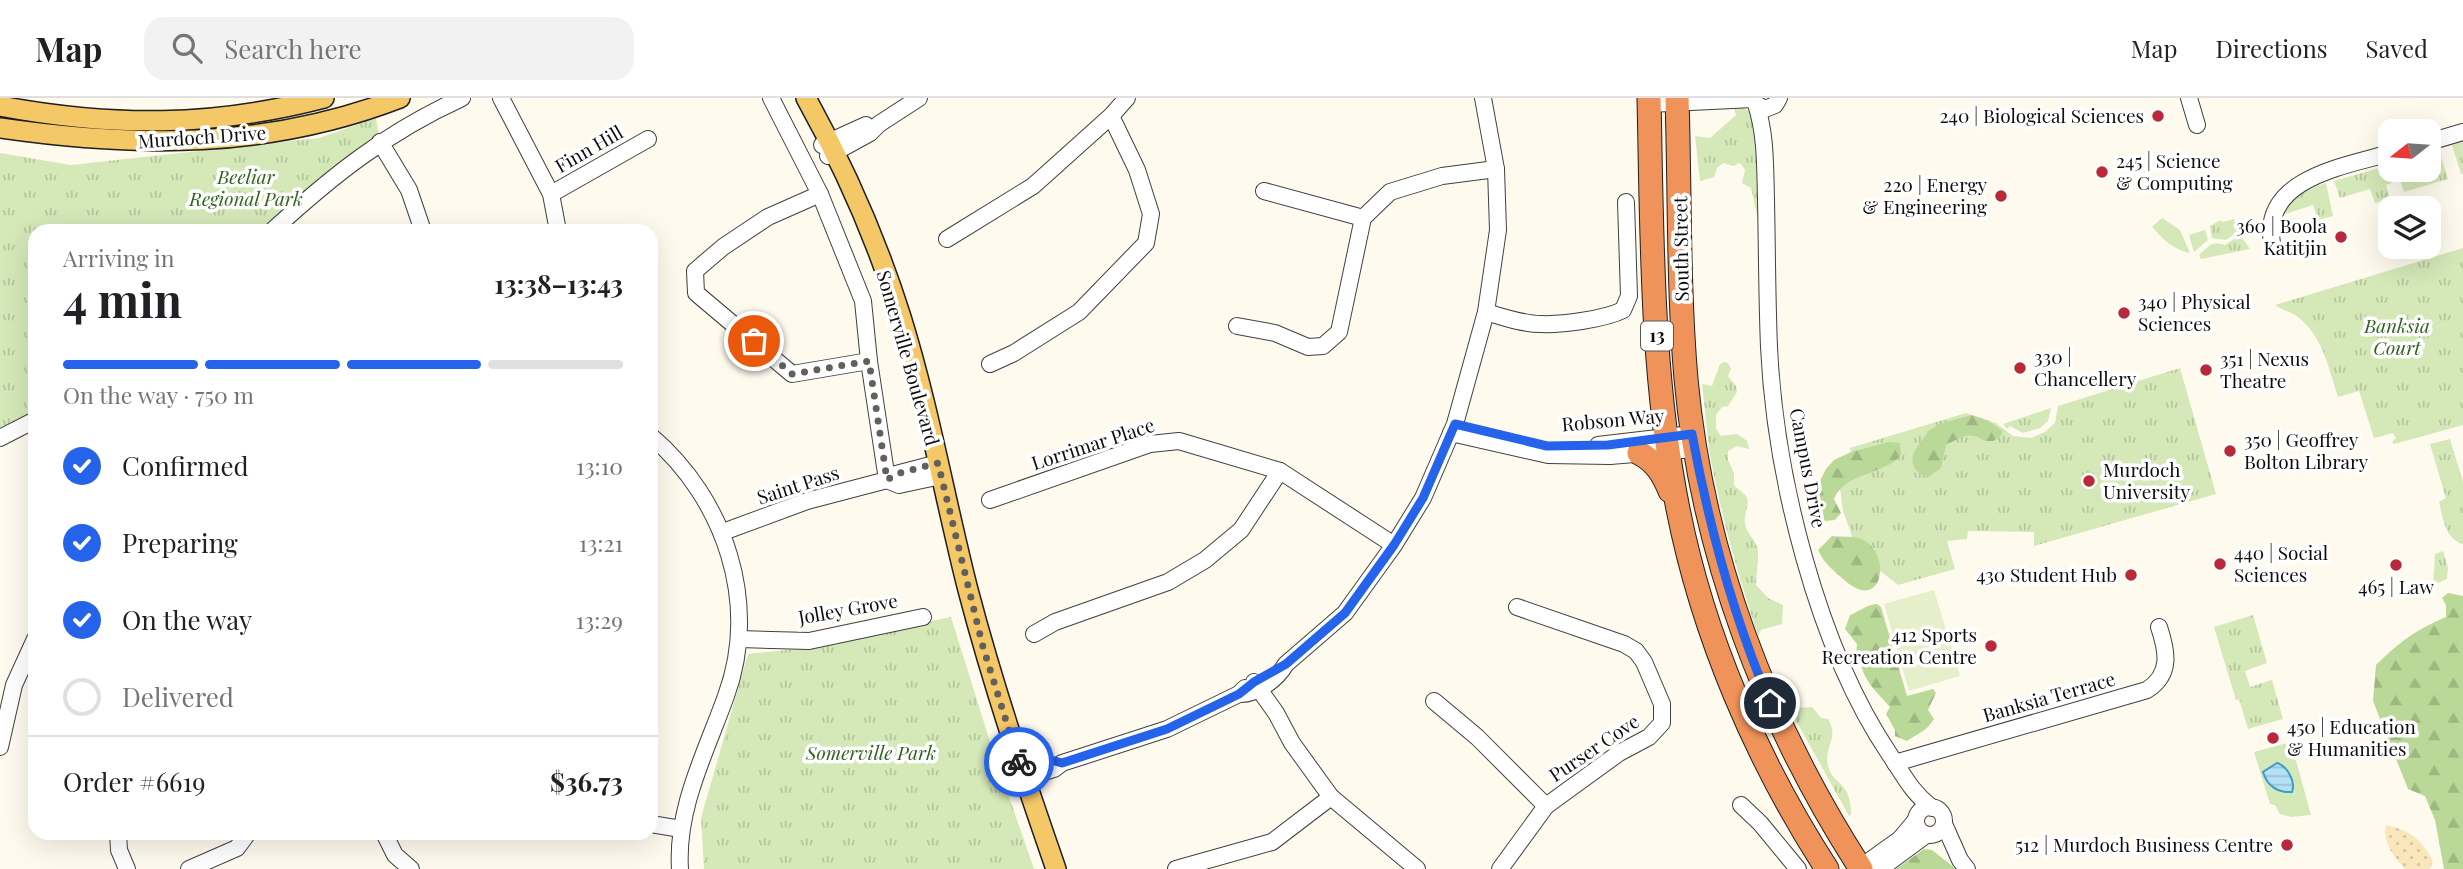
<!DOCTYPE html>
<html lang="en">
<head>
<meta charset="utf-8">
<style>
	body { margin:0; font-family:"Playfair Display",serif; background:#f2f2f2; color:#202124; height:100vh; display:flex; flex-direction:column; font-size:26px; white-space:nowrap }
	* { box-sizing:border-box; margin:0 }
	p { font-size:23px; color:#757577 }
	.icon { flex:none; width:38px; height:38px; fill:none; stroke:currentColor; stroke-width:2; stroke-linecap:round; stroke-linejoin:round }
	.map { position:relative; flex:1; overflow:hidden }
	.drawer { position:absolute; left:28px; top:126px; width:630px; height:616px; display:flex; flex-direction:column; background:#fff; border-radius:21px; box-shadow:0 7px 28px #0002 }
	.drawer>* { flex:none }
	.needle { width:46px; rotate:253deg }
	.fabs { position:absolute; left:2378px; top:21px; display:grid; gap:14px }
	.fabs a { display:grid; place-items:center; width:63px; height:63px; border-radius:14px; background:#fff; box-shadow:0 7px 28px #0002; font-size:35px }
	.pin { position:absolute; display:grid; place-items:center; width:60px; height:60px; color:#fff; margin:-30px; border:4px solid #fff; border-radius:50%; box-shadow:0 2px 7px #0007 }
	.courier { position:absolute; display:grid; place-items:center; width:70px; height:70px; margin:-35px; border:5px solid #2563eb; border-radius:50%; background:#fff; color:#222; box-shadow:0 2px 9px #0007 }
	.overview em { font-style:normal; font-weight:700 }
	.overview div { display:flex; flex-direction:column-reverse }
	.overview { display:flex; align-items:center; justify-content:space-between; height:119px; padding:0 35px }
	h1 { font-size:46px; font-weight:700; line-height:52px }
	.bar { display:grid; grid-template-columns:repeat(4,1fr); gap:10px 7px; align-content:center; height:84px; padding:0 35px }
	.bar i { height:9px; border-radius:5px; background:#e0e0e0 }
	.bar .active { background:#2563eb }
	.bar p { grid-column:span 4 }
	.line { display:flex; align-items:center; gap:18px; padding:0 35px; border-top:2px solid #e0e0e0 }
	.line div { flex:1 }
	ol { padding:0 35px; list-style:none }
	li { display:flex; align-items:center; gap:21px; height:77px }
	li p { margin-inline-start:auto }
	li .icon { padding:7px; border-radius:50%; background:#2563eb; color:#fff; stroke-width:4 }
	li:last-child { color:#757577 }
	li i { width:38px; height:38px; border:4px solid #e0e0e0; border-radius:50% }
	header { display:flex; align-items:center; gap:42px; box-sizing:border-box; height:98px; padding:0 35px; background:#fff; border-bottom:2px solid #e0e0e0 }
	header strong { font-size:33px }
	nav { display:flex; gap:38px; margin-inline-start:auto; font-size:24px }
	.search { width:490px; height:63px; background:#f2f2f2; display:flex; align-items:center; gap:18px; box-sizing:border-box; padding:0 24px; border-radius:21px; color:#757577; font-size:26px }
	.map>svg:first-child { display:block }
	.grass { fill:url(#grass-tufts) }
	.forest { fill:url(#forest-firs) }
	.sand { fill:url(#sand-dots) }
	.garden { fill:#d4e8b8 }
	.pitch { fill:#e5efca }
	.water { fill:url(#water-rules); stroke:#3d9cca; stroke-width:2 }
	.lines { fill:none; stroke-linecap:round; stroke-linejoin:round }
	.minor-casing { stroke:#404040; stroke-width:18 }
	.major-casing { stroke:#1e1e1e; stroke-width:22 }
	.highway-casing { stroke:#1e1e1e; stroke-width:25 }
	.minor { stroke:#fff; stroke-width:16 }
	.major { stroke:#f5c867; stroke-width:19 }
	.highway { stroke:#f0935a; stroke-width:23 }
	.done { stroke:#62605c; stroke-width:7; stroke-dasharray:0 12.6 }
	.route { stroke:#2563eb; stroke-width:9 }
	.poi-dot { fill:#b9293a; stroke:#fff; stroke-width:2.5 }
	.labels { text-anchor:middle; stroke-width:7; stroke-linejoin:round; paint-order:stroke }
	.shield { fill:#fff; stroke:#565656; stroke-width:2 }
	.shield-label { font-size:18px; font-weight:bold; fill:#0d0d0d }
	.poi-label { font-size:19px; fill:#0d0d0d; stroke:#fff; text-anchor:start }
	.street-label { font-size:19px; fill:#0d0d0d; stroke:#fff }
	.park-label { font-size:19px; font-style:italic; fill:#32631f; stroke:#fff }
</style>
</head>
<body>
<header>
<strong>Map</strong>
<div class="search"><svg class="icon" aria-label="search" viewBox="0 0 24 24"><circle cx="10" cy="10" r="6"/><path d="M15 15l6 6"/></svg>Search here</div>
<nav><a>Map</a><a>Directions</a><a>Saved</a></nav>
</header>
<div class="map">
<svg width="2463" height="771" viewBox="0 0 2463 771">
	<defs>
		<pattern id="grass-tufts" width="24" height="20" patternUnits="userSpaceOnUse" patternTransform="scale(1.75)"><rect width="24" height="20" fill="#d4e8b8"/><path d="M3 7l-1-3M5 7V3M7 7l1-3M15 17l-1-3M17 17v-4M19 17l1-3" fill="none" stroke="#b5c69d"/></pattern>
		<pattern id="forest-firs" width="22" height="20" patternUnits="userSpaceOnUse" patternTransform="scale(1.75)"><rect width="22" height="20" fill="#bad898"/><path d="M5 1l3.5 6h-7zM16 11l3.5 6h-7z" fill="#9fb882"/></pattern>
		<pattern id="sand-dots" width="8" height="8" patternUnits="userSpaceOnUse" patternTransform="scale(1.75)"><rect width="8" height="8" fill="#f9e7bb"/><path d="M2 2h.1M6 6h.1" fill="none" stroke="#d4c5a0" stroke-width="1.8" stroke-linecap="round"/></pattern>
		<pattern id="water-rules" width="6" height="5" patternUnits="userSpaceOnUse" patternTransform="scale(1.75)"><rect width="6" height="5" fill="#b4e1f4"/><path d="M0 2.5h6" fill="none" stroke="#9ac0d0"/></pattern>
	</defs>
	<rect width="100%" height="100%" fill="#fffaee"/>
	<g class="grass">
		<polygon points="1741,8 1749,13 1756,25 1760,117 1757,117 1751,90 1742,85 1745,72 1741,66 1738,65 1734,68 1723,65 1717,70 1714,79 1700,83 1695,38 1710,40 1736,17 1734,9"/>
		<polygon points="376,20 379,39 266,133 35,133 35,314 0,333 0,55 71,67 319,40"/>
		<polygon points="2463,44 2463,76 2461,76 2452,47"/>
		<polygon points="2439,52 2448,81 2404,94 2397,72 2429,72 2429,55"/>
		<polygon points="2386,68 2392,85 2386,87 2390,101 2375,105 2370,91 2340,100 2334,83"/>
		<path d="M2326,85L2333,118L2318,122L2313,107L2282,117C2285,98 2310,90 2326,85Z"/>
		<polygon points="2234,121 2238,134 2226,142 2212,140 2210,128 2221,122 2222,124"/>
		<path d="M2240,137L2250,151L2201,161L2199,157C2209,148 2211,143 2225,147Z"/>
		<path d="M2463,150V327L2394,346L2392,344L2396,340L2393,335L2374,340L2359,293L2338,299C2329,271 2322,235 2295,217C2289,213 2282,212 2275,207Z"/>
		<path d="M1724,264L1728,265L1731,271L1728,278L1736,288L1737,294L1728,308L1722,309L1716,317V331L1721,338L1737,336L1747,343L1749,351L1737,348L1728,353V362L1734,375V387C1737,391 1743,394 1746,398C1751,405 1743,417 1745,425C1746,435 1754,440 1757,449C1760,456 1756,477 1756,487L1768,500L1783,507L1782,526L1761,532L1758,538C1741,485 1725,432 1714,377C1707,347 1706,316 1702,286L1712,288L1720,266Z"/>
		<polygon points="2180,270 2216,396 2034,448 2034,434 1968,433 1967,441 1947,443 1955,471 1898,487 1870,465 1857,452 1843,413 1840,390 1851,354 1850,350 1966,315 1996,325 2013,338 2031,340 2045,334 2055,325 2058,308"/>
		<polygon points="2051,310 2048,323 2040,330 2023,335 2010,328 2007,331 2003,326"/>
		<path d="M2450,341L2463,384V446C2445,441 2443,420 2439,404L2446,400L2430,346Z"/>
		<polygon points="2443,453 2448,470 2447,481 2433,487 2435,456"/>
		<polygon points="2253,517 2267,565 2245,573 2250,589 2272,582 2283,621 2248,631 2239,601 2236,602 2214,529"/>
		<polygon points="951,519 991,647 1034,771 704,771 701,720 748,556 797,551"/>
		<path d="M1784,601L1791,603L1798,610L1812,609L1821,620L1828,621C1840,641 1823,649 1828,668C1833,688 1851,682 1851,716L1849,718Z"/>
	</g>
	<g class="forest">
		<path d="M1971,317C1984,320 1992,325 2003,333L2000,339L1993,343H1984C1971,332 1960,340 1946,347L1941,370L1927,380C1910,371 1908,360 1920,345C1924,341 1925,336 1930,332C1941,324 1958,321 1971,317Z"/>
		<path d="M1889,344L1900,345L1901,357C1885,377 1845,374 1834,401L1841,415L1835,422L1825,423L1807,409L1806,399L1818,387L1826,371L1834,362L1851,354Z"/>
		<path d="M1832,438C1840,439 1851,438 1859,440C1894,452 1884,520 1842,480C1831,470 1824,465 1818,452Z"/>
		<path d="M2448,495L2463,498V771H2444L2435,722L2425,698L2408,691L2373,603L2376,567C2401,543 2414,533 2446,519V507L2442,500Z"/>
		<path d="M1877,506L1881,509L1907,598L1933,591L1936,595L1928,612L1934,621C1927,633 1918,635 1907,643L1895,638V632L1886,616L1890,609C1878,595 1861,581 1861,562L1856,556L1857,546L1845,531L1850,517C1860,513 1866,507 1877,506Z"/>
		<polygon points="1924,751 1932,752 1956,771 1896,771"/>
	</g>
	<path class="sand" d="M2386,727C2411,733 2420,740 2433,763L2430,771H2405C2394,759 2382,744 2386,727Z"/>
	<g class="garden">
		<path d="M2162,120L2180,132L2190,155C2173,152 2163,141 2152,129Z"/>
		<polygon points="2205,132 2208,142 2194,154 2189,137"/>
		<polygon points="2291,644 2311,717 2291,719 2280,716 2275,707 2270,706 2254,654"/>
	</g>
	<polygon class="pitch" points="1934,492 1960,578 1909,593 1884,506"/>
	<path class="water" d="M2277,665C2287,668 2296,683 2292,694C2278,695 2267,688 2263,674Z"/>
	<g class="lines">
		<defs>
			<g id="minor">
				<polyline points="501,0 551,96 558,133"/>
				<polyline points="771,0 820,96 863,203 869,263 887,382"/>
				<polyline points="2189,0 2197,27"/>
				<polyline points="1753,1 1756,6 1765,11 1775,7 1779,0"/>
				<polyline points="1649,6 1753,1"/>
				<path d="M1756,6C1766,37 1765,68 1766,101C1767,150 1767,200 1769,249C1775,377 1817,549 1890,657C1905,679 1910,692 1932,710"/>
				<polyline points="380,44 409,92 423,133"/>
				<polyline points="2429,44 2463,34"/>
				<polyline points="822,47 866,27"/>
				<polyline points="828,58 870,35 879,26 919,0"/>
				<polyline points="1264,93 1363,120"/>
				<polyline points="551,96 648,41"/>
				<polyline points="820,96 768,119 723,149 695,173 696,195 792,276 869,263"/>
				<path d="M272,133C332,78 387,34 462,0"/>
				<polyline points="947,141 1033,88 1111,18 1127,0"/>
				<path d="M2272,145C2261,80 2346,68 2390,55"/>
				<path d="M1486,214C1503,219 1522,226 1541,226C1562,227 1605,221 1623,212L1629,198L1626,104"/>
				<polyline points="1237,228 1275,235 1308,249 1323,248 1339,234 1363,120 1390,94 1442,78 1496,71"/>
				<polyline points="990,266 1014,255 1079,214 1146,145 1151,116 1137,72 1111,18"/>
				<polyline points="1451,335 1548,357 1610,358 1695,351"/>
				<path d="M651,338C725,401 760,505 726,598C706,654 676,710 680,771"/>
				<polyline points="0,340 35,322"/>
				<polyline points="1598,347 1692,336"/>
				<polyline points="887,382 899,387 941,378"/>
				<polyline points="990,402 1150,346 1179,343 1280,373 1394,447"/>
				<polyline points="723,434 807,403 887,382 896,376 938,365"/>
				<polyline points="1034,536 1055,524 1168,484 1205,462 1241,432 1280,373"/>
				<polyline points="739,541 809,543 923,519"/>
				<polyline points="1254,584 1276,615 1292,645 1331,699 1417,771"/>
				<path d="M1239,596C1257,597 1277,581 1286,566L1345,515L1394,447L1423,400L1455,326L1486,214L1498,132L1496,71L1483,0"/>
				<polyline points="1434,603 1477,639 1546,708"/>
				<polyline points="0,649 14,587 35,541"/>
				<path d="M1895,665L2147,592C2172,576 2167,553 2159,529"/>
				<polyline points="1017,683 1054,671 1062,665 1167,631 1239,596 1245,590"/>
				<polyline points="1741,707 1760,725 1798,771"/>
				<circle cx="1930" cy="723" r="14"/>
				<polyline points="651,726 681,731"/>
				<polyline points="1944,726 1960,762 1967,771"/>
				<polyline points="118,735 119,752 127,771"/>
				<polyline points="384,735 395,757 411,771"/>
				<polyline points="189,771 237,750 248,735"/>
				<polyline points="1176,771 1272,744 1331,699"/>
				<polyline points="1500,771 1546,708 1619,655 1649,639 1662,625 1662,606 1644,564 1636,553 1624,546 1517,509"/>
				<polyline points="1858,771 1900,741 1916,722"/>
				<polyline points="1880,771 1926,737"/>
			</g>
			<g id="major">
				<path d="M806,0C845,70 877,143 901,219C929,309 945,402 968,492C993,587 1024,679 1056,771"/>
				<path d="M0,8C113,29 212,29 324,0"/>
				<path d="M0,30C138,50 268,51 400,0"/>
			</g>
			<g id="highway">
				<path d="M1649,0C1652,137 1651,277 1678,411C1703,538 1757,663 1827,771"/>
				<path d="M1677,0C1680,94 1678,188 1686,281C1702,456 1766,624 1861,771"/>
				<path d="M1639,355C1656,364 1663,376 1670,393"/>
			</g>
		</defs>
		<use href="#minor" class="minor-casing"/>
		<use href="#major" class="major-casing"/>
		<use href="#highway" class="highway-casing"/>
		<use href="#minor" class="minor"/>
		<use href="#major" class="major"/>
		<use href="#highway" class="highway"/>
	</g>
	<g class="lines">
		<polyline class="done" points="754,243 792,276 869,263 887,382 896,376 938,365 983,549 1019,664"/>
		<path class="route" d="M1019,664L1021,672L1051,662L1062,665L1167,631L1239,596L1254,584L1286,566L1345,515L1394,447L1423,400L1455,326L1547,348L1608,347L1692,336C1709,428 1733,518 1770,605"/>
	</g>
	<g class="poi-dot">
		<circle cx="2158" cy="18" r="7"/>
		<circle cx="2102" cy="74" r="7"/>
		<circle cx="2001" cy="98" r="7"/>
		<circle cx="2341" cy="139" r="7"/>
		<circle cx="2124" cy="215" r="7"/>
		<circle cx="2020" cy="270" r="7"/>
		<circle cx="2206" cy="272" r="7"/>
		<circle cx="2230" cy="353" r="7"/>
		<circle cx="2089" cy="383" r="7"/>
		<circle cx="2220" cy="466" r="7"/>
		<circle cx="2396" cy="467" r="7"/>
		<circle cx="2131" cy="477" r="7"/>
		<circle cx="1991" cy="548" r="7"/>
		<circle cx="2273" cy="640" r="7"/>
		<circle cx="2287" cy="747" r="7"/>
	</g>
	<g class="labels">
		<rect class="shield" x="1641" y="223.5" width="32" height="29" rx="5"/>
		<g class="shield-label">
			<text x="1657" y="244">13</text>
		</g>
		<g class="poi-label">
			<text x="2144" y="25" text-anchor="end">240 | Biological Sciences</text>
			<text x="2116" y="70">245 | Science<tspan x="2116" dy="22">&amp; Computing</tspan></text>
			<text x="1987" y="94" text-anchor="end">220 | Energy<tspan x="1987" dy="22">&amp; Engineering</tspan></text>
			<text x="2327" y="135" text-anchor="end">360 | Boola<tspan x="2327" dy="22">Katitjin</tspan></text>
			<text x="2138" y="211">340 | Physical<tspan x="2138" dy="22">Sciences</tspan></text>
			<text x="2034" y="266">330 |<tspan x="2034" dy="22">Chancellery</tspan></text>
			<text x="2220" y="268">351 | Nexus<tspan x="2220" dy="22">Theatre</tspan></text>
			<text x="2244" y="349">350 | Geoffrey<tspan x="2244" dy="22">Bolton Library</tspan></text>
			<text x="2103" y="379">Murdoch<tspan x="2103" dy="22">University</tspan></text>
			<text x="2234" y="462">440 | Social<tspan x="2234" dy="22">Sciences</tspan></text>
			<text x="2117" y="484" text-anchor="end">430 Student Hub</text>
			<text x="2396" y="496" text-anchor="middle">465 | Law</text>
			<text x="1977" y="544" text-anchor="end">412 Sports<tspan x="1977" dy="22">Recreation Centre</tspan></text>
			<text x="2287" y="636">450 | Education<tspan x="2287" dy="22">&amp; Humanities</tspan></text>
			<text x="2273" y="754" text-anchor="end">512 | Murdoch Business Centre</text>
		</g>
		<g class="street-label">
			<text transform="translate(202 39) rotate(-4)" y="7">Murdoch Drive</text>
			<text transform="translate(589 51) rotate(-30)" y="7">Finn Hill</text>
			<text transform="translate(1681 151) rotate(-91)" y="7">South Street</text>
			<text transform="translate(908 260) rotate(74)" y="7">Somerville Boulevard</text>
			<text transform="translate(1613 322) rotate(-5)" y="7">Robson Way</text>
			<text transform="translate(1093 346) rotate(-18)" y="7">Lorrimar Place</text>
			<text transform="translate(1808 370) rotate(79)" y="7">Campus Drive</text>
			<text transform="translate(798 387) rotate(-18)" y="7">Saint Pass</text>
			<text transform="translate(848 511) rotate(-10)" y="7">Jolley Grove</text>
			<text transform="translate(2049 599) rotate(-16)" y="7">Banksia Terrace</text>
			<text transform="translate(1594 650) rotate(-34)" y="7">Purser Cove</text>
		</g>
		<g class="park-label">
			<text x="246" y="86">Beeliar<tspan x="246" dy="22">Regional Park</tspan></text>
			<text x="2397" y="235">Banksia<tspan x="2397" dy="22">Court</tspan></text>
			<text x="871" y="662">Somerville Park</text>
		</g>
	</g>
</svg>
<div class="fabs">
<a><svg class="needle" viewBox="-14 -14 28 28"><path d="M0-13l5 13h-10z" fill="#e53935"/><path d="M0 13l5-13h-10z" fill="#757577"/></svg></a>
<a><svg class="icon" aria-label="layers" viewBox="0 0 24 24"><path d="M12 4l9 5-9 5-9-5zM3 14l9 5 9-5"/></svg></a>
</div>
<div class="pin" style="left:754px;top:243px;background:#ea580c"><svg class="icon" aria-label="bag" viewBox="0 0 24 24"><path d="M5 8h14l-1 12H6zM9 8a3 3 0 0 1 6 0"/></svg></div>
<div class="pin" style="left:1770px;top:605px;background:#1f2937"><svg class="icon" aria-label="home" viewBox="0 0 24 24"><path d="M3 11l9-7 9 7M6 9v11h12V9"/></svg></div>
<div class="courier" style="left:1019px;top:664px"><svg class="icon" aria-label="bike" viewBox="0 0 24 24"><circle cx="6" cy="16" r="4"/><circle cx="18" cy="16" r="4"/><path d="M6 16l4-8h5l3 8M10 8l3 8H6M13 5h3"/></svg></div>
<section class="drawer">
<div class="overview"><div><h1>4 min</h1><p>Arriving in</p></div><em>13:38–13:43</em></div>
<div class="bar"><i class="active"></i><i class="active"></i><i class="active"></i><i></i><p>On the way · 750 m</p></div>
<ol>
<li><svg class="icon" aria-label="check" viewBox="0 0 24 24"><path d="M5 12l5 5 9-10"/></svg>Confirmed<p>13:10</p></li>
<li><svg class="icon" aria-label="check" viewBox="0 0 24 24"><path d="M5 12l5 5 9-10"/></svg>Preparing<p>13:21</p></li>
<li><svg class="icon" aria-label="check" viewBox="0 0 24 24"><path d="M5 12l5 5 9-10"/></svg>On the way<p>13:29</p></li>
<li><i></i>Delivered</li>
</ol>
<div class="line" style="height:91px"><div>Order #6619</div><b>$36.73</b></div>
</section>
</div>
</body>
</html>
